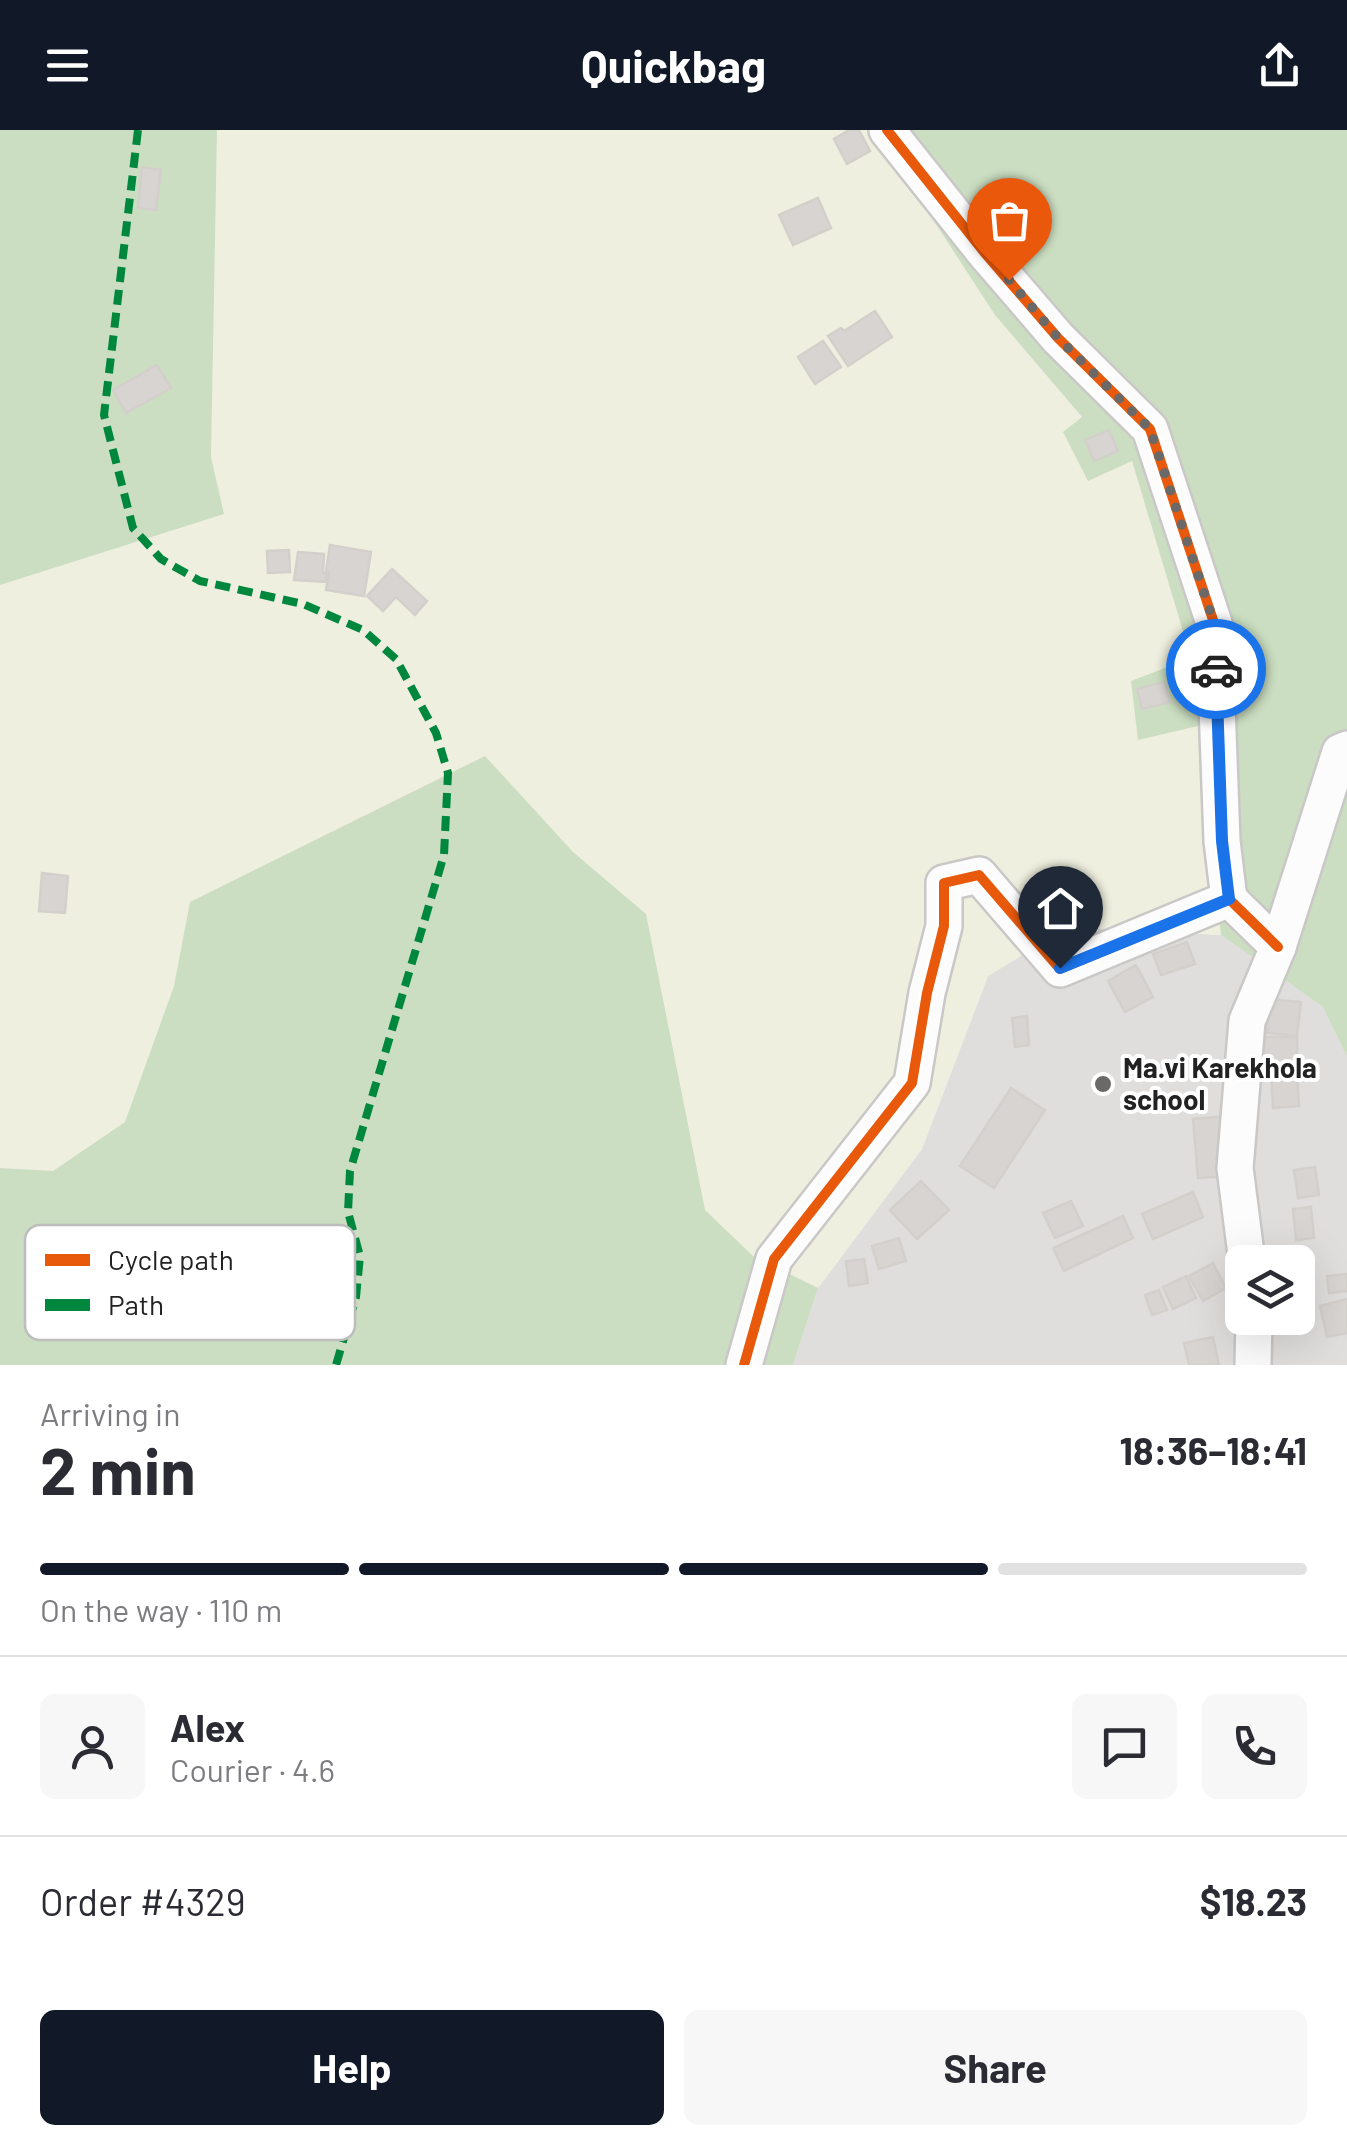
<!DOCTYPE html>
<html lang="en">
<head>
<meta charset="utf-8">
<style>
	body { margin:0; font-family:Barlow,sans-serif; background:#f7f7f7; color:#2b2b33; height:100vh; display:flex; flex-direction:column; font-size:38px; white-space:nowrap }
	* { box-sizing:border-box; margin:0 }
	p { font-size:32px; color:#7c7c81 }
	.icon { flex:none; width:55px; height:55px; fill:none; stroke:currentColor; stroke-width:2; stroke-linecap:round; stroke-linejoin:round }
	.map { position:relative; height:1235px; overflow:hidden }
	.panel { display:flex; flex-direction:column; background:#fff; flex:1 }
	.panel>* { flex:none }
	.tools { position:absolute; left:1225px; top:1115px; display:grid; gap:20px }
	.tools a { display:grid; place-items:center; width:90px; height:90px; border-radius:15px; background:#fff; box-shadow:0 10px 40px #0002; font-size:50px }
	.pin { position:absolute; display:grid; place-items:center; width:85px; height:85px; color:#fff; margin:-102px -42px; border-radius:50% 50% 50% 0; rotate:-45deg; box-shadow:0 0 10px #0007 }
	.pin .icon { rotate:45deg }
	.courier { position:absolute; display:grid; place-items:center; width:100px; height:100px; margin:-50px; border:8px solid #1a73e8; border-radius:50%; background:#fff; color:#222; box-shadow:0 2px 12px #0007 }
	.headline em { font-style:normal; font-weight:700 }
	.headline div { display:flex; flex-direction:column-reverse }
	.headline { display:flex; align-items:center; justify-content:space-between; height:170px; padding:0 40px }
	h1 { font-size:65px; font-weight:700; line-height:75px }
	.bar { display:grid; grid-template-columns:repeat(4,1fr); gap:15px 10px; align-content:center; height:120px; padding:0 40px }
	.bar i { height:12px; border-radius:8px; background:#e1e1e2 }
	.bar .active { background:#111827 }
	.bar p { grid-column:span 4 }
	.line { display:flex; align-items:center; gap:25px; padding:0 40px; border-top:2px solid #e1e1e2 }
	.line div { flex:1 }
	.round { display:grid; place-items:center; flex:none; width:105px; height:105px; border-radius:15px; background:#f7f7f7 }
	.action { display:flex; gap:20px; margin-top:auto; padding:20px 40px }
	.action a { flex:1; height:115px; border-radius:15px; background:#111827; color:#fff; font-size:40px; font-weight:700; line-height:115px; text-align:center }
	.action a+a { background:#f7f7f7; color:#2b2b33 }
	header { display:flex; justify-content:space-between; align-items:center; height:130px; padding:0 40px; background:#111827; color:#fff; font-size:45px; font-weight:700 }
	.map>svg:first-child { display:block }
	.residential { fill:#dfdedc; fill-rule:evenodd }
	.farmland { fill:#efefdf }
	.forest { fill:#cbdec1 }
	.building { fill:#d7d4d2; stroke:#d3d0cc; stroke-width:2.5 }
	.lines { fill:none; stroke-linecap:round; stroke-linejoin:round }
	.minor-casing { stroke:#c9c8c7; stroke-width:40 }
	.minor { stroke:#fdfcfc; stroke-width:35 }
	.quiet { stroke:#00873e; stroke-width:8; stroke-dasharray:15 8; stroke-linecap:butt }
	.cycleway-casing { stroke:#fff; stroke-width:16 }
	.cycleway { stroke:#e8590c; stroke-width:10 }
	.done { stroke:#6a6968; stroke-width:10; stroke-dasharray:0 18 }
	.route { stroke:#1a73e8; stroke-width:12 }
	.poi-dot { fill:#6a6968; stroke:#fff; stroke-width:4 }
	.labels { text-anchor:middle; stroke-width:8; stroke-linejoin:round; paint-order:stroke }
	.poi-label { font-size:28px; font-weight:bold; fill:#222; stroke:#fff; text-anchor:start }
	.key { fill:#fff; stroke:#bdbdbd; stroke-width:2.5 }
	.key-label { font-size:28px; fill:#222 }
</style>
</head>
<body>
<header><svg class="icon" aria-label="menu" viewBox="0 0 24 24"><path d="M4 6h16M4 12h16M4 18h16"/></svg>Quickbag<svg class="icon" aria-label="share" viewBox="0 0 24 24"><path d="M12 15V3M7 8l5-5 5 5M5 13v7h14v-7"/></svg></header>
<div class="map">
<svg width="1347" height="1235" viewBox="0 0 1347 1235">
	<rect width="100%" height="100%" fill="#f0eeeb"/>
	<path class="residential" d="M1068,797L1221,805L1323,877L1347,927V1235H793L818,1158L922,1019L988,846ZM1242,1132H1298V1188H1242Z"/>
	<polygon class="farmland" points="217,0 869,0 880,8 995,185 1082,288 1088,350 1132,330 1191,529 1139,609 1198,595 1221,805 1068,797 988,846 922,1019 818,1158 753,1126 704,1079 646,784 573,722 190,772 174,856 125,992 53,1041 0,1038 0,455 224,384 211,327"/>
	<g class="forest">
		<polygon points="0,0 217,0 211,327 224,384 0,455"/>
		<polygon points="869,0 1347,0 1347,927 1323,877 1221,805 1198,596 1138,610 1131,551 1191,528 1132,331 1088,351 1063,302 1082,287 995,185 880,8"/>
		<polygon points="485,626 573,722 646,784 705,1080 753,1126 818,1158 793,1235 0,1235 0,1038 53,1041 125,992 174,856 190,772"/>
	</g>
	<g class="building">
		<polygon points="849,0 859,0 870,21 847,34 834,9"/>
		<polygon points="142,37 161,40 156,80 138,78"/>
		<polygon points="818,68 831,98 793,115 779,85"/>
		<polygon points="875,181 892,207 848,236 828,206 841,198 844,201"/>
		<polygon points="823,211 841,237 815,254 798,227"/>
		<polygon points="157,235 171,258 126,283 113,260"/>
		<polygon points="1109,300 1118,321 1094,331 1085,310"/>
		<polygon points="330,415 371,422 364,466 326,460 329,442 326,441"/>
		<polygon points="289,420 290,442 268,443 267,421"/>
		<polygon points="298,422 324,424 323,443 327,443 326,452 294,450"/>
		<polygon points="392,439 427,471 415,485 396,467 383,481 367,466"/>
		<polygon points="1164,552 1170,572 1142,579 1137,559"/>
		<polygon points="42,743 68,746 65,783 39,781"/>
		<polygon points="1187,812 1195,834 1161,845 1153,824"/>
		<polygon points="1136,835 1153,867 1125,882 1108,851"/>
		<polygon points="1270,869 1301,872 1297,906 1267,903"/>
		<polygon points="1027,886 1029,915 1015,917 1012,888"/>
		<polygon points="1264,907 1297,907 1297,938 1265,938"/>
		<polygon points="1297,943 1299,976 1273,978 1271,944"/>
		<polygon points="1011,958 1045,980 994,1058 960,1036"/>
		<polygon points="1227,986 1231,1046 1198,1048 1193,989"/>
		<polygon points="1315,1037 1319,1065 1298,1068 1294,1040"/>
		<polygon points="921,1051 949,1080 917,1109 890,1080"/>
		<polygon points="1193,1062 1203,1087 1153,1109 1142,1084"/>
		<polygon points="1071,1071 1083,1096 1055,1108 1043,1083"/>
		<polygon points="1311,1077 1314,1108 1296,1110 1293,1079"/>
		<polygon points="1123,1086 1133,1108 1064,1141 1053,1118"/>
		<polygon points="899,1108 906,1131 879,1139 872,1116"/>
		<polygon points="864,1129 868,1153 849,1156 846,1131"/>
		<polygon points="1213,1133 1226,1158 1203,1171 1189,1146"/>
		<polygon points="1347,1144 1347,1161 1329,1163 1327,1146"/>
		<polygon points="1186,1146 1196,1168 1173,1179 1163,1157"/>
		<polygon points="1159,1160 1167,1180 1152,1185 1145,1165"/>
		<polygon points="1347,1169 1347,1203 1327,1207 1320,1176"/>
		<polygon points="1213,1207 1219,1235 1189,1235 1184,1213"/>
	</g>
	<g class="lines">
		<defs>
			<g id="minor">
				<polyline points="887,0 984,122 1058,208 1150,299 1214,493 1222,711 1229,769"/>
				<polyline points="1247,1132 1235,1038 1247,891 1278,817 1340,622 1347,619"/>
				<polyline points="744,1235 774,1129 912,953 927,863 944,796 944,753 979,745 1060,839 1229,769 1278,817"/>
				<polyline points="1253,1235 1254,1188"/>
			</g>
		</defs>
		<use href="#minor" class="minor-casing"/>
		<use href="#minor" class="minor"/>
		<polyline class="quiet" points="138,0 104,285 133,398 161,429 200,451 303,474 363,500 396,529 436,603 448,643 444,725 350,1041 348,1082 360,1126 356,1167 336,1235"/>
		<defs>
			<g id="cycleway">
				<polyline points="887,0 984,122 1058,208 1150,299 1214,493 1222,711 1229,769"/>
				<polyline points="744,1235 774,1129 912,953 927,863 944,796 944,753 979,745 1060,839 1229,769 1278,817"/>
			</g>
		</defs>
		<use href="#cycleway" class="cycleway-casing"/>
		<use href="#cycleway" class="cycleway"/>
	</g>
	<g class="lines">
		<polyline class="done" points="1009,150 1058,208 1150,299 1214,493 1216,539"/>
		<polyline class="route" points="1060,838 1229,769 1222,711 1216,539"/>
	</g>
	<circle class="poi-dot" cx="1103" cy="954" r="10"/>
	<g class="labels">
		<g class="poi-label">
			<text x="1123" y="948">Ma.vi Karekhola<tspan x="1123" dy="32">school</tspan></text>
		</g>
	</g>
	<rect x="25" y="1095" width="330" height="115" rx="15" class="key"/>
	<rect x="45" y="1124" width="45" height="12" fill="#e8590c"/>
	<rect x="45" y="1169" width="45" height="12" fill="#00873e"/>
	<g class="key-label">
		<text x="108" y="1140">Cycle path</text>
		<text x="108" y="1185">Path</text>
	</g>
</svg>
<div class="tools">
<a><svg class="icon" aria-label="layers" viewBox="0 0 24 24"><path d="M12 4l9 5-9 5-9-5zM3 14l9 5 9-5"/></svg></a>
</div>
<div class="pin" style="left:1009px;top:150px;background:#ea580c"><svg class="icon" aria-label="bag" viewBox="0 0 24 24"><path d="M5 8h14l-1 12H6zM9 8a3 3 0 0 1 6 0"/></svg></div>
<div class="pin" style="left:1060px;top:838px;background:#1f2937"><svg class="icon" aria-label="home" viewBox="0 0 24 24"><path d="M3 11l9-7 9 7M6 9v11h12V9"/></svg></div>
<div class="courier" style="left:1216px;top:539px"><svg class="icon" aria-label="car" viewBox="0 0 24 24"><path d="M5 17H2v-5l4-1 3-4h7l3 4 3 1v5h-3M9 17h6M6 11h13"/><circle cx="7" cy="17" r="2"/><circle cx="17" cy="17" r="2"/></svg></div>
</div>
<section class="panel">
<div class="headline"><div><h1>2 min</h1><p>Arriving in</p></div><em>18:36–18:41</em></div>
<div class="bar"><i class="active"></i><i class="active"></i><i class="active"></i><i></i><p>On the way · 110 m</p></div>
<div class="line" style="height:180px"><a class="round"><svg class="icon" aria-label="person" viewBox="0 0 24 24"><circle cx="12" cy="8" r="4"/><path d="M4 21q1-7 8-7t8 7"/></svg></a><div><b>Alex</b><p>Courier · 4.6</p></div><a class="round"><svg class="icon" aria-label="chat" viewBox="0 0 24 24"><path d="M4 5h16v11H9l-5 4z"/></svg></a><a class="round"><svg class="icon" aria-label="phone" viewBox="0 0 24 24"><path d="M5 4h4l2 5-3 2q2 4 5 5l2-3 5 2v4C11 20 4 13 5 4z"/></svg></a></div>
<div class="line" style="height:130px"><div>Order #4329</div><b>$18.23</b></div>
<div class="action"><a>Help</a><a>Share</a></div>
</section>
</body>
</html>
